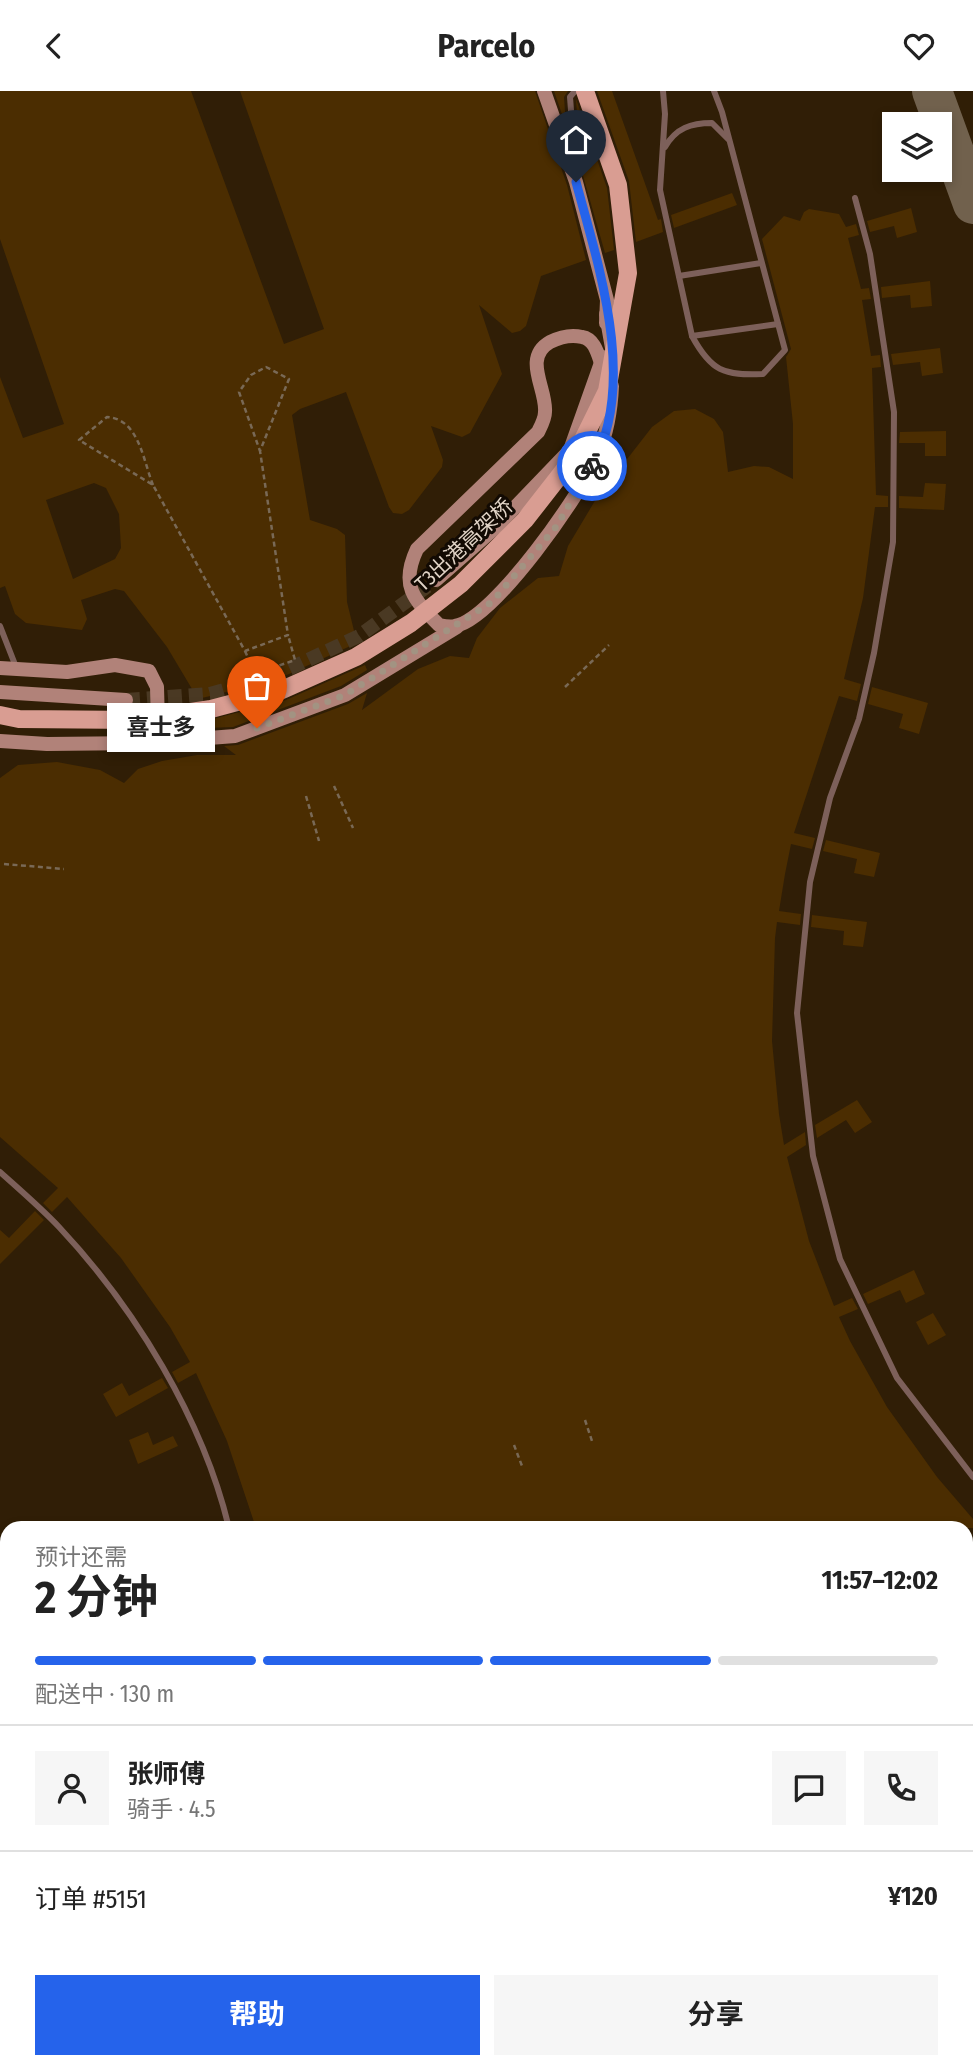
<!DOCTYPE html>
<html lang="zh">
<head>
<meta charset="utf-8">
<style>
	body { margin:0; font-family:"Fira Sans Condensed","Noto Sans SC",sans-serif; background:#f6f6f6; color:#222; height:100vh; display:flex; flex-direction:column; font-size:26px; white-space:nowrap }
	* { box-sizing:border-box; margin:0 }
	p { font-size:23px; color:#767676 }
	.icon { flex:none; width:38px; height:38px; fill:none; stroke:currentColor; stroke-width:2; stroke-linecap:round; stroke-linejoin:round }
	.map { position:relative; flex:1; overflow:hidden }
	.drawer { position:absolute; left:0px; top:1430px; width:973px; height:548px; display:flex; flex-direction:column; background:#fff; border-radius:21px 21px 0 0; box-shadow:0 4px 10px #0003 }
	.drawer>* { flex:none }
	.controls { position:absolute; left:882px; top:21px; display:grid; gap:14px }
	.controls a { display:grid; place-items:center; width:70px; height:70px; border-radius:0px; background:#fff; box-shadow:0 4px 10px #0003; font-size:35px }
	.pin { position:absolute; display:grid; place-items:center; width:60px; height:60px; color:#fff; margin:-72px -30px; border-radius:50% 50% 50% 0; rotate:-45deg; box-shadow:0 0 7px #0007 }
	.pin .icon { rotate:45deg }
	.courier { position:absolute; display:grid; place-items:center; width:70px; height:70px; margin:-35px; border:5px solid #2563eb; border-radius:50%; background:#fff; color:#222; box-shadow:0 2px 9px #0007 }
	.bubble { position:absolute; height:49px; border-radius:0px; background:#fff; box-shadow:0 4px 10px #0003; font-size:23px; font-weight:700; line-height:49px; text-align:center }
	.headline em { font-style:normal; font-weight:700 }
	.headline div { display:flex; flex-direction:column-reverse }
	.headline { display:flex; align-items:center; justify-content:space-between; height:119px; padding:0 35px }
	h1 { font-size:46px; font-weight:700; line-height:52px }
	.bar { display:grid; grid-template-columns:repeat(4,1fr); gap:10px 7px; align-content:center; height:84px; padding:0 35px }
	.bar i { height:9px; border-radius:5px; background:#e0e0e0 }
	.bar .current { background:#2563eb }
	.bar p { grid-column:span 4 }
	.line { display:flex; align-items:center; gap:18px; padding:0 35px; border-top:2px solid #e0e0e0 }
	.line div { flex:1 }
	.round { display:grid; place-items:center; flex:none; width:74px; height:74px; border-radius:0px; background:#f6f6f6 }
	.button { display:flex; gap:14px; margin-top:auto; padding:14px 35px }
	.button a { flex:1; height:80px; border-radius:0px; background:#2563eb; color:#fff; font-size:28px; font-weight:700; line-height:80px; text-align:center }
	.button a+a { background:#f6f6f6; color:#222 }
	header { display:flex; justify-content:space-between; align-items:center; height:91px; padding:0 35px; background:#fff; font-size:32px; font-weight:700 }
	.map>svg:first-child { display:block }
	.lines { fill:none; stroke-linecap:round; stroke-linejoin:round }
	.taxiway { stroke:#71614d; stroke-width:40 }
	.building { fill:#4b2d01; fill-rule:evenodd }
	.secondary-tunnel { stroke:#4a3923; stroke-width:14; stroke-dasharray:14 7; stroke-linecap:butt }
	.path { stroke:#796956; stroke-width:2.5; stroke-dasharray:5 3.5; stroke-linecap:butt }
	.lane { stroke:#7d605a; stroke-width:6 }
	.secondary { stroke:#b18279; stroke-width:14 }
	.primary-bridge { stroke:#d99d92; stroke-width:18 }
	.done { stroke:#a29382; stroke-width:7; stroke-dasharray:0 12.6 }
	.route { stroke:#2563eb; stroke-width:9 }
	.labels { text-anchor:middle; stroke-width:6; stroke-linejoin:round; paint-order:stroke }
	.street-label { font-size:21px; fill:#dfd2c5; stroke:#120a03 }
</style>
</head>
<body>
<header><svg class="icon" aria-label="back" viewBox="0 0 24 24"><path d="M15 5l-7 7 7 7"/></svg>Parcelo<svg class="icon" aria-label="heart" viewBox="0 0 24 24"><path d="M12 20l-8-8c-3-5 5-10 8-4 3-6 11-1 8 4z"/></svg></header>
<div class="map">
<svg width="973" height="1976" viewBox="0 0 973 1976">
	<rect width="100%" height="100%" fill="#301e06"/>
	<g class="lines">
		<polyline class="taxiway" points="932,0 973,113"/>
	</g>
	<g class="building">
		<path d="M0,0H191L284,253L324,238L240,0H535L567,94L586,169L541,185L526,235L520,240L512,242L479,214L502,283L470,342L462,346L431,335L443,369L442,376L409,419L402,423L393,422L389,416L346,301L300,318L292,324L310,429L337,438L345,444L347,511L357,552L278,588L198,608L167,556L124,500L115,498L81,509L87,528L82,539L26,532L15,523L5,495L0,497V286L23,347L64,333L0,148ZM94,392L106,397L119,423L121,457L115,468L73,488L46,409Z"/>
		<polygon points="554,0 568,0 564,6 566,35"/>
		<polygon points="597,0 612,0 658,129 661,128 663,141 636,151 629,90"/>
		<polygon points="576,8 607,97 614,159 605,162 580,74"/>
		<polygon points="732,102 737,114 674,137 671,124"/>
		<polygon points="911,117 917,141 897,147 894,135 870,141 867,130"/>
		<polygon points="809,118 839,123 846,136 856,133 859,144 848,147 861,198 869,197 871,208 862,209 871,265 880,264 881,276 872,277 876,404 888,405 888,416 875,416 863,507 844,588 861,593 857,610 839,605 794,742 815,747 812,758 791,753 785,783 779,820 801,823 800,834 777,831 775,847 772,950 779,1023 784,1054 805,1041 806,1054 787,1066 809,1150 834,1215 852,1207 858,1218 839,1226 850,1250 887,1316 937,1386 973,1428 973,1437 256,1437 227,1350 196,1282 178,1292 172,1281 190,1271 170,1236 121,1167 67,1106 52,1121 43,1112 58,1097 0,1046 0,687 18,674 57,671 100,679 124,692 138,678 162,670 197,664 236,664 224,655 238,654 348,613 367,602 362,619 418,578 450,565 469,567 477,547 500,517 538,487 559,485 568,455 596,408 652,336 674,320 695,318 714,328 723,341 728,381 754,375 769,376 793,388 793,333 786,266 791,258 762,148 784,125 800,130 804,121"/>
		<polygon points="930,190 932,215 911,217 910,204 882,207 881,196"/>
		<polygon points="940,257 943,282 922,285 920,271 893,274 891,263"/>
		<polygon points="946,340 946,365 925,365 925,352 899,352 900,341"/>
		<polygon points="925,392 946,393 944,419 899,417 899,405 923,406"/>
		<polygon points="365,574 367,579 341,595 233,636 208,637 205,630 286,609"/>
		<polygon points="872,596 928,612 919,643 899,637 903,623 868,613"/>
		<polygon points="826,749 880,762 874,786 854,782 857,768 823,760"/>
		<polygon points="812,824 867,831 863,856 843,854 844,840 811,836"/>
		<polygon points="857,1009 872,1031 855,1042 846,1029 817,1047 815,1034"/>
		<polygon points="35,1120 44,1129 0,1173 0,1139 9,1147"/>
		<polygon points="914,1179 925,1203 906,1212 900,1199 868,1213 863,1203"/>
		<polygon points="933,1222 946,1244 928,1254 916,1231"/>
		<polygon points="162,1287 168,1297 116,1326 103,1303 122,1292 129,1305"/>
		<polygon points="148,1341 153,1354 173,1345 178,1355 138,1373 129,1349"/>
	</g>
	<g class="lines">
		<polyline class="secondary-tunnel" points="126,609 210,603 276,584 359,545 436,489"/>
		<g class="path">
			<path d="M153,394C143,369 139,328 107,326L79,349L153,394L245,560L288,544L260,360L289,288L266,276L251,284L239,301L260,360"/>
			<polyline points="245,560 255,583 295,569 288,544"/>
			<polyline points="565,596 609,554"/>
			<polyline points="334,695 353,737"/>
			<polyline points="306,705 319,750"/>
			<polyline points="4,773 64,778"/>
			<polyline points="585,1329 592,1350"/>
			<polyline points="514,1354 522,1375"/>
		</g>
		<g class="lane">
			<path d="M663,0L665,23L660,99L692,245C711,280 724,285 763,283L785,259L722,21L714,0"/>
			<path d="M665,56C676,37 691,32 712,32L728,48"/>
			<polyline points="575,72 570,6 575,0"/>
			<polyline points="855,107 870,163 894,321 893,451 874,562 859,628 830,707 810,791 797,922 813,1065 840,1168 897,1287 973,1386"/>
			<polyline points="679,185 761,172"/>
			<polyline points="692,245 778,233"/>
			<polyline points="0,535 16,576"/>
			<path d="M0,1081C20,1099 41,1117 59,1136C135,1217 203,1328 229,1437"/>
			<polyline points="966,1670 973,1672"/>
			<polyline points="189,1976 191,1970"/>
			<polyline points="388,1976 390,1970"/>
		</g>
		<g class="secondary">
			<polyline points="544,0 576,91 607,209 606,232"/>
			<polyline points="606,223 612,257"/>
			<path d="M602,275C598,264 595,248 582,246C570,243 560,246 550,251C522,267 547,298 545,321C545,328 541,335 538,341L417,458C400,494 413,508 439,534C444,535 451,536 455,535C494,528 583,401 598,363C608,340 611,319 612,295"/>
			<polyline points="436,489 496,436 570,359 603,266"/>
			<polyline points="0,577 67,581 115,574 149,580 157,596 158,632 143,652 47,653 0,650"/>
			<polyline points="0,601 126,609"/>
			<polyline points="143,652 235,645 345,604 457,536"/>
		</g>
		<polyline class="primary-bridge" points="0,624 19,628 136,629 211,618 282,599 356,566 411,532 461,493 525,429 575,365 607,300 628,182 618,94 585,0"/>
	</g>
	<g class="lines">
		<polyline class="done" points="257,637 345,604 492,511 556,436 592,375"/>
		<path class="route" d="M576,91C599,176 638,293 592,375"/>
	</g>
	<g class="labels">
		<g class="street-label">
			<text transform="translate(464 454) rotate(-43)" y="7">T3出港高架桥</text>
		</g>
	</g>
</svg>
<div class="controls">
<a><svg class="icon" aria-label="layers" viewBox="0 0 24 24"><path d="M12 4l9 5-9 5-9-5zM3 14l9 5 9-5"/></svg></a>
</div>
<div class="pin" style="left:257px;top:637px;background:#ea580c"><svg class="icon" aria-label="bag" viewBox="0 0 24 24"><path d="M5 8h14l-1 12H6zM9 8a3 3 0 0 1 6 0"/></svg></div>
<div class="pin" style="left:576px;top:91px;background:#1f2937"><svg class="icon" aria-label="home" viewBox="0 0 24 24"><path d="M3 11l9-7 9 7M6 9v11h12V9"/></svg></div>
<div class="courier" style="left:592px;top:375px"><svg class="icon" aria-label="bike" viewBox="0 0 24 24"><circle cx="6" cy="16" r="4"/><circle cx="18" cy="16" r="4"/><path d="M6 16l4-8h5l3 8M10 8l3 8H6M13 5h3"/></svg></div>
<div class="bubble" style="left:107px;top:612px;width:108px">喜士多</div>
<section class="drawer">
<div class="headline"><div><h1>2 分钟</h1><p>预计还需</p></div><em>11:57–12:02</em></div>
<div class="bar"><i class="current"></i><i class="current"></i><i class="current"></i><i></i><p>配送中 · 130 m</p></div>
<div class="line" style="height:126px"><a class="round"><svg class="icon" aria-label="person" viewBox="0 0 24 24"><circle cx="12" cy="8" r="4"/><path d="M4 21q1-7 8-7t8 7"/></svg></a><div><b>张师傅</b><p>骑手 · 4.5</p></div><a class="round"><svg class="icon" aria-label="chat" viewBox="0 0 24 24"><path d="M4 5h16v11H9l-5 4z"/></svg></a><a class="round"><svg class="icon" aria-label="phone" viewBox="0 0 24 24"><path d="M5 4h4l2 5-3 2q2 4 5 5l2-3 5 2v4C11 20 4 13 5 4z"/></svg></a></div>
<div class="line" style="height:91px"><div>订单 #5151</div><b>¥120</b></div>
<div class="button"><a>帮助</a><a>分享</a></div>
</section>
</div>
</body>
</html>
